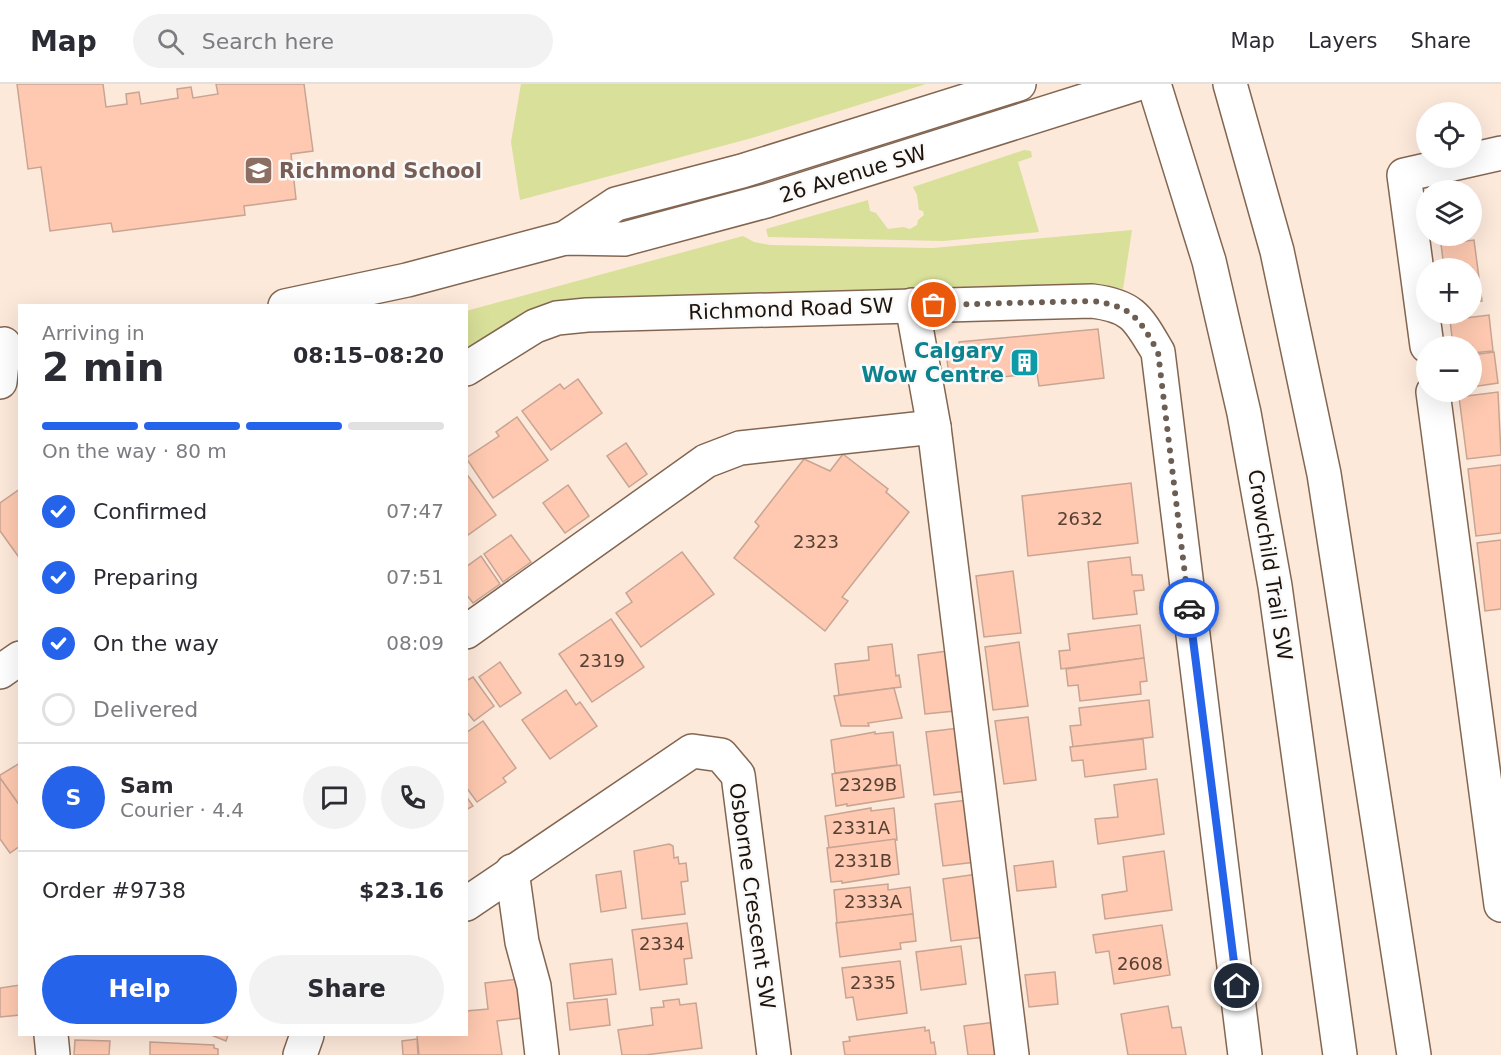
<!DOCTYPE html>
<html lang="en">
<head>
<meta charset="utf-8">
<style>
	body { margin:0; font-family:"DejaVu Sans",sans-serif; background:#f2f2f3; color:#2b2b33; height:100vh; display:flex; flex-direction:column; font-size:22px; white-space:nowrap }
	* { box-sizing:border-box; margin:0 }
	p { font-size:20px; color:#7c7c81 }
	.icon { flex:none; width:33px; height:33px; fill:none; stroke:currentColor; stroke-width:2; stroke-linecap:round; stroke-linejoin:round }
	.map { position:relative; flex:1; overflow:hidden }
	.panel { position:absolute; left:18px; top:220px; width:450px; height:732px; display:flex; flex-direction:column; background:#fff; border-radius:0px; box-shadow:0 6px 24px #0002 }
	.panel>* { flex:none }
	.buttons { position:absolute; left:1416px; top:18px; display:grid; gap:12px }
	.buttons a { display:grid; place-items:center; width:66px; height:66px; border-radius:50%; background:#fff; box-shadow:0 6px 24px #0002; font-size:30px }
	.pin { position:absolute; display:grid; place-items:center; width:51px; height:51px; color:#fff; margin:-26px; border:3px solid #fff; border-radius:50%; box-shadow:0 2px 6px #0007 }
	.courier { position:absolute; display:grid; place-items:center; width:60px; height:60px; margin:-30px; border:4px solid #2563eb; border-radius:50%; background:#fff; color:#222; box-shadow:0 2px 8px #0007 }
	.overview em { font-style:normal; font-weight:700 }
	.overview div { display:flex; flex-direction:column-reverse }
	.overview { display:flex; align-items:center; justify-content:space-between; height:102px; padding:0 24px }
	h1 { font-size:39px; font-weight:700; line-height:45px }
	.bar { display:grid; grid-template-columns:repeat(4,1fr); gap:9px 6px; align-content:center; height:72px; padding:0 24px }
	.bar i { height:8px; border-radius:4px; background:#e1e1e2 }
	.bar .selected { background:#2563eb }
	.bar p { grid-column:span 4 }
	.line { display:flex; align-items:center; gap:15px; padding:0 24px; border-top:2px solid #e1e1e2 }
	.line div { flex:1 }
	.round { display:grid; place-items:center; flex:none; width:63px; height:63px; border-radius:32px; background:#f2f2f3 }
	ol { padding:0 24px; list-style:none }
	li { display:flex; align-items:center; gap:18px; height:66px }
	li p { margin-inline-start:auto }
	li .icon { padding:6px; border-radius:50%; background:#2563eb; color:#fff; stroke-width:4 }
	li:last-child { color:#7c7c81 }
	li i { width:33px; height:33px; border:3px solid #e1e1e2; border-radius:50% }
	.button { display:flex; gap:12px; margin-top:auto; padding:12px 24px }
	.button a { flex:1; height:69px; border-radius:36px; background:#2563eb; color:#fff; font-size:24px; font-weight:700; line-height:69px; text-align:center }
	.button a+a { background:#f2f2f3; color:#2b2b33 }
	header { display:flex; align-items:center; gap:36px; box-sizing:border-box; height:84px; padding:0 30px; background:#fff; border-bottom:2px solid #e1e1e2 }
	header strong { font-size:28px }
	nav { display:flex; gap:33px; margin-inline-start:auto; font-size:21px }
	.search { width:420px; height:54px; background:#f2f2f3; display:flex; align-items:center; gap:15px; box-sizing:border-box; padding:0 21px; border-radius:33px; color:#7c7c81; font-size:22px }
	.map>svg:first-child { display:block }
	.green { fill:#d8e099 }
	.building { fill:#fec9b0; stroke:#c8a493; stroke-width:1.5 }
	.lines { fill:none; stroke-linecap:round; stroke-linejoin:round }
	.minor-casing { stroke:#836651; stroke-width:36 }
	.highway-casing { stroke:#836651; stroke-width:36 }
	.minor { stroke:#fff; stroke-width:33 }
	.highway { stroke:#fff; stroke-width:33 }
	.done { stroke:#6c5e53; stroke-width:6; stroke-dasharray:0 10.8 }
	.route { stroke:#2563eb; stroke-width:8 }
	.labels { text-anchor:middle; stroke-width:5; stroke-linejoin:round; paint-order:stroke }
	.number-label { font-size:18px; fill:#564034 }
	.education-label { font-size:21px; font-weight:bold; fill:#785e54; stroke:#fafafa; text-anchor:start }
	.street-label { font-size:21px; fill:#1e130a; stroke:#fafafa }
	.culture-label { font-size:21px; font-weight:bold; fill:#0d838f; stroke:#fafafa; text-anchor:end }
</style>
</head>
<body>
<header>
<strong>Map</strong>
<div class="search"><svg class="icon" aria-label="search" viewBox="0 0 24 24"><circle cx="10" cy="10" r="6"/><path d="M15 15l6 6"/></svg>Search here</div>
<nav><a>Map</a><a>Layers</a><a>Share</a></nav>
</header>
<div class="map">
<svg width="1501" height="971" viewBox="0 0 1501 971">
	<rect width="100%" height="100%" fill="#fde9da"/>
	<g class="green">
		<polygon points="521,0 926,0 752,54 520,116 511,58"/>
		<polygon points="1024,66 1031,67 1032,73 1018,78 1039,148 943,157 768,153 766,145 868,116 870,127 876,129 888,145 903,143 910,145 917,141 918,136 924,131 923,127 919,126 917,111 913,103"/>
		<polygon points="1132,146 1123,205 1104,201 597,217 467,270 466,227 743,152 754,158 770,161 933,164"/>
	</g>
	<g class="building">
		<polygon points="17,0 103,0 106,23 127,20 126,10 139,8 141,20 178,14 177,5 191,3 193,14 218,10 216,0 304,0 313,67 291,70 296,115 244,122 245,131 113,148 111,139 50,147 41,83 28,85"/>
		<polygon points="1459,102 1460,106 1431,106 1431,105"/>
		<polygon points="1474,156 1482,217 1472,218 1472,184 1444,184 1441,160"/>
		<polygon points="1489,231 1493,267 1472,269 1472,262 1453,262 1450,236"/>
		<polygon points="1098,245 1104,294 1039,302 1037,289 950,299 946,268 960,267 959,258"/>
		<polygon points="1494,268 1498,299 1472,303 1472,271"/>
		<polygon points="578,295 602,329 551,366 522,327 560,300 564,305"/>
		<polygon points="1498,308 1501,371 1467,375 1459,313"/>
		<polygon points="517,333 548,376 493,414 466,374 499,352 496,348"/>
		<polygon points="626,359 647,390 629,403 607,372"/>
		<polygon points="843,370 888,405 886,408 909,428 842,513 848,517 825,547 734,474 759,442 755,438 804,375 830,387"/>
		<polygon points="1501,381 1501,449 1476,452 1468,385"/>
		<polygon points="466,389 496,431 468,451 466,449"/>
		<polygon points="1131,399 1138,459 1028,472 1022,412"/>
		<polygon points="568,401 589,432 565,449 543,419"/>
		<polygon points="20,405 20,471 18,472 0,447 0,419"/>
		<polygon points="511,451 531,478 503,498 484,470"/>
		<polygon points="1501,456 1501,525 1485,527 1477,459"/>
		<polygon points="682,468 714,510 641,563 616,529 632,518 626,509"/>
		<polygon points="481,472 500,500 473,519 466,510 466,483"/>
		<polygon points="1130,473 1132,491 1142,491 1144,506 1134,507 1137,530 1093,535 1088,478"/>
		<polygon points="1013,487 1021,549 984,553 976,492"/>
		<polygon points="611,535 644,583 592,618 559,570"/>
		<polygon points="1140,541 1144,574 1061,585 1059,567 1070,566 1068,550"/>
		<polygon points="1019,558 1028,622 993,626 985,563"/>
		<polygon points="892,560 896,592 899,591 901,603 839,611 835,580 869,576 868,563"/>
		<polygon points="947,567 955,627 925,630 918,571"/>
		<polygon points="1144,574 1147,597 1140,598 1141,610 1080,617 1078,601 1068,602 1066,585"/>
		<polygon points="500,578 521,609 500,623 479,593"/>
		<polygon points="473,593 494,622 474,637 466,627 466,597"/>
		<polygon points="894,604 902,634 868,639 869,642 841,642 834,612"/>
		<polygon points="566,606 576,621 580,618 597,642 550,675 522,636"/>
		<polygon points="1149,616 1153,653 1073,663 1070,642 1081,641 1079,624"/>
		<polygon points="1028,633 1036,696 1004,700 995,637"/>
		<polygon points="483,637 516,684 503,694 506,698 477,718 466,703 466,649"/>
		<polygon points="959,644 967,707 934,711 926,648"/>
		<polygon points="875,648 875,650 893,648 897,681 835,689 831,656"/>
		<polygon points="1143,655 1146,685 1085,693 1083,676 1072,677 1070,663"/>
		<polygon points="20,679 20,722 0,694 0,691"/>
		<polygon points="900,681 904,713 847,722 847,720 836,722 832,690"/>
		<polygon points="0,694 20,722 20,762 10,769 0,755"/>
		<polygon points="1157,695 1164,750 1098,760 1095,735 1118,733 1114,701"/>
		<polygon points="466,712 473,722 466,726"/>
		<polygon points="968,716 976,778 943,782 935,720"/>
		<polygon points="871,724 871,727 894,724 897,756 829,764 825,732"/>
		<polygon points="895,755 899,790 842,799 842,797 831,798 827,764"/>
		<polygon points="669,760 673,762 674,774 678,773 679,780 686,779 688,797 681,798 685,830 642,835 634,767"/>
		<polygon points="1164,767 1172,826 1105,835 1102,811 1127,807 1123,773"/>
		<polygon points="1053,777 1056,803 1017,807 1014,782"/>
		<polygon points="621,787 626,824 601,828 596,791"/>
		<polygon points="977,790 985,853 951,857 943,795"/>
		<polygon points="888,800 888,806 910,803 913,830 837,839 834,806"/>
		<polygon points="913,830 916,857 900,859 901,865 840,873 836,839"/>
		<polygon points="687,839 692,874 684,875 687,900 640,906 632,846"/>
		<polygon points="1162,841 1170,891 1114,900 1109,867 1096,869 1093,851"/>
		<polygon points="961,862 966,900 921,906 916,868"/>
		<polygon points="612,875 616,910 574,915 570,880"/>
		<polygon points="900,877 907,929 857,936 853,913 846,914 842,884"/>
		<polygon points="1055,888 1058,920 1029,923 1025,891"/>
		<polygon points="518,895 522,934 497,937 502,971 419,971 417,951 466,951 466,927 488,925 485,899"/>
		<polygon points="20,901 20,931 0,933 0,904"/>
		<polygon points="607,915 610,941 570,946 567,919"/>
		<polygon points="679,915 680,921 696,919 702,964 645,971 622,971 618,946 653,941 651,924 664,923 663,917"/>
		<polygon points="1168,922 1172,944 1181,943 1186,971 1128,971 1121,930"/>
		<polygon points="996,938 1001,971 968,971 964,942"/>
		<polygon points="925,943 925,947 929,946 931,959 934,958 936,971 845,971 843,958 850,957 849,953"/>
		<polygon points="211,951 228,951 226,957"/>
		<polygon points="417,955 418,971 403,971 402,957"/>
		<polygon points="75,956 110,957 109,971 74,971"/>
		<polygon points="150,958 214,961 214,964 218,965 218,971 150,971"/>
	</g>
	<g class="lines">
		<defs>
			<g id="minor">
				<polyline points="565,154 616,120 742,87 1019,0"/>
				<polyline points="912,221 934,343 1012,971"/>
				<polyline points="285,222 407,196 565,154 624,155 766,117 1137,0"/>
				<polyline points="1427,262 1404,91 1501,69"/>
				<path d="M466,285L535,242L557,234L587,231L1092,217C1133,222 1138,234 1158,268L1245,971"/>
				<polyline points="0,298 4,260"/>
				<polyline points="1433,308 1501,821"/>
				<polyline points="466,548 706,377 740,364 934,343"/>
				<polyline points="0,588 20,574"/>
				<polyline points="512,787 522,858 534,902 542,971"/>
				<polyline points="466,820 692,667 721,671 738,691 774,971"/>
				<polyline points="51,951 53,971"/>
				<polyline points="300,971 307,951"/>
			</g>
			<g id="highway">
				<polyline points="1154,0 1209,177 1244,329 1275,502 1340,971"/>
				<polyline points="1230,0 1277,167 1324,390 1414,971"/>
			</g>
		</defs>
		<use href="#minor" class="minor-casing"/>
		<use href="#highway" class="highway-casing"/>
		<use href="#minor" class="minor"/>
		<use href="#highway" class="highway"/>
	</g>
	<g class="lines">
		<path class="done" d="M934,221L1092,217C1132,222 1139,234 1158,268L1189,524"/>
		<polyline class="route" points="1189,524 1237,902"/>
	</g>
	<defs>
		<symbol id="school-square" viewBox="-11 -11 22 22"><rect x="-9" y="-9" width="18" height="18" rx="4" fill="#8d6e63" stroke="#fafafa"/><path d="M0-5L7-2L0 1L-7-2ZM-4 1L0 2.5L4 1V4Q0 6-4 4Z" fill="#fff"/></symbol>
		<symbol id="building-square" viewBox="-11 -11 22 22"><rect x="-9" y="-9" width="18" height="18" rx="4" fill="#0f9aa8" stroke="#fafafa"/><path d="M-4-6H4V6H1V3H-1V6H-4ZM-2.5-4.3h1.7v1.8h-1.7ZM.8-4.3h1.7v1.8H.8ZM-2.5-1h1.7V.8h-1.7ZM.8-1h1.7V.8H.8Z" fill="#fff"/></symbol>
	</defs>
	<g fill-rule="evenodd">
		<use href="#school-square" x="242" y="70" width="33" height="33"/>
		<use href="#building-square" x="1008" y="262" width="33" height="33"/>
	</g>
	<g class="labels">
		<g class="number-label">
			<text x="1080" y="441">2632</text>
			<text x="816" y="464">2323</text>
			<text x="602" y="583">2319</text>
			<text x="868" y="707">2329B</text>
			<text x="861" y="750">2331A</text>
			<text x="863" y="783">2331B</text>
			<text x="873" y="824">2333A</text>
			<text x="662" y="866">2334</text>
			<text x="1140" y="886">2608</text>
			<text x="873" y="905">2335</text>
		</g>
		<g class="education-label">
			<text x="279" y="94">Richmond School</text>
		</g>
		<g class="street-label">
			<text transform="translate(853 90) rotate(-17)" y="7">26 Avenue SW</text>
			<text transform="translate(791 225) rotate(-2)" y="7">Richmond Road SW</text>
			<text transform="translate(1270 481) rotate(81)" y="7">Crowchild Trail SW</text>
			<text transform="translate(752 812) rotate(82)" y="7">Osborne Crescent SW</text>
		</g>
		<g class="culture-label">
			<text x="1004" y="274">Calgary<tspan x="1004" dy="24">Wow Centre</tspan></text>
		</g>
	</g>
</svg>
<div class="buttons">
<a><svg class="icon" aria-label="locate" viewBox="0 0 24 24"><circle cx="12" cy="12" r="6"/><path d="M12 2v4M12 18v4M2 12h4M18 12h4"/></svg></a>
<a><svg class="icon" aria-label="layers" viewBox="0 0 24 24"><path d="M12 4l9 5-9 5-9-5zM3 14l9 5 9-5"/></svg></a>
<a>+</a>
<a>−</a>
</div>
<div class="pin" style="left:934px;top:221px;background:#ea580c"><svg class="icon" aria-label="bag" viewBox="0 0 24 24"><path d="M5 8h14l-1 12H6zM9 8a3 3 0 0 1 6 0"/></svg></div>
<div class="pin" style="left:1237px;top:902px;background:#1f2937"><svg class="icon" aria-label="home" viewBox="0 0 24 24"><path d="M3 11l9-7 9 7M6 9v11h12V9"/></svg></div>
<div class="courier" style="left:1189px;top:524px"><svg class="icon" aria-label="car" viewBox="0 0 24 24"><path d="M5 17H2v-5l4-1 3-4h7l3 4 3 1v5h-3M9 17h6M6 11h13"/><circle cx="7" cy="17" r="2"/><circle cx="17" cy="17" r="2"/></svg></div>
<section class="panel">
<div class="overview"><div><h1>2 min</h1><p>Arriving in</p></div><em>08:15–08:20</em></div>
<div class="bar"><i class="selected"></i><i class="selected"></i><i class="selected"></i><i></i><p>On the way · 80 m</p></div>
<ol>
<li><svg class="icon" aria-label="check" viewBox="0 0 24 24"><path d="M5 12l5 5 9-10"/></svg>Confirmed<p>07:47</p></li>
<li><svg class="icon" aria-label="check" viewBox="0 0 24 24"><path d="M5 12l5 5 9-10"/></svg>Preparing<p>07:51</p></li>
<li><svg class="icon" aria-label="check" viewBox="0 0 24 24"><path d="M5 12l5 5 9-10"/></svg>On the way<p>08:09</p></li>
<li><i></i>Delivered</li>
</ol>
<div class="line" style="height:108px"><b class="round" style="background:#2563eb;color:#fff">S</b><div><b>Sam</b><p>Courier · 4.4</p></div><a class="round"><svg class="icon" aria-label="chat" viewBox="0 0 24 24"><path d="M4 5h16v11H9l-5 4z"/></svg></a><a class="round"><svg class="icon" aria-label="phone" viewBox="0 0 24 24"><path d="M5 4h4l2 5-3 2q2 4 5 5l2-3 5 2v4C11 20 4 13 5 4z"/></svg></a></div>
<div class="line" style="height:78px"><div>Order #9738</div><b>$23.16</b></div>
<div class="button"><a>Help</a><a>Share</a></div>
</section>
</div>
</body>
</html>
